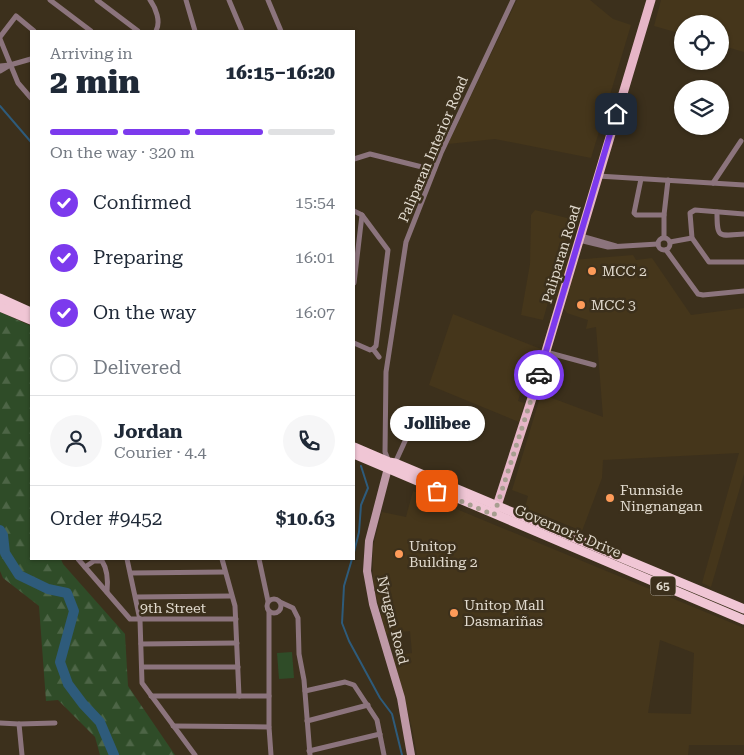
<!DOCTYPE html>
<html lang="en">
<head>
<meta charset="utf-8">
<style>
	body { margin:0; font-family:"Roboto Serif",serif; background:#f6f6f7; color:#1f2937; height:100vh; display:flex; flex-direction:column; font-size:19px; white-space:nowrap }
	* { box-sizing:border-box; margin:0 }
	p { font-size:16px; color:#747a83 }
	.icon { flex:none; width:28px; height:28px; fill:none; stroke:currentColor; stroke-width:2; stroke-linecap:round; stroke-linejoin:round }
	.map { position:relative; flex:1; overflow:hidden }
	.side { position:absolute; left:30px; top:30px; width:325px; height:530px; display:flex; flex-direction:column; background:#fff; border-radius:0px; box-shadow:0 1px 4px #0004 }
	.side>* { flex:none }
	.tools { position:absolute; left:674px; top:15px; display:grid; gap:10px }
	.tools a { display:grid; place-items:center; width:55px; height:55px; border-radius:50%; background:#fff; box-shadow:0 1px 4px #0004; font-size:25px }
	.pin { position:absolute; display:grid; place-items:center; width:42px; height:42px; color:#fff; margin:-21px; border-radius:10px; box-shadow:0 2px 8px #0006 }
	.courier { position:absolute; display:grid; place-items:center; width:50px; height:50px; margin:-25px; border:4px solid #7c3aed; border-radius:50%; background:#fff; color:#222; box-shadow:0 1px 6px #0007 }
	.bubble { position:absolute; height:35px; border-radius:18px; background:#fff; box-shadow:0 1px 4px #0004; font-size:16px; font-weight:800; line-height:35px; text-align:center }
	.headline em { font-style:normal; font-weight:800 }
	.headline div { display:flex; flex-direction:column-reverse }
	.headline { display:flex; align-items:center; justify-content:space-between; height:85px; padding:0 20px }
	h1 { font-size:32px; font-weight:800; line-height:38px }
	.bar { display:grid; grid-template-columns:repeat(4,1fr); gap:8px 5px; align-content:center; height:60px; padding:0 20px }
	.bar i { height:6px; border-radius:4px; background:#e0e1e3 }
	.bar .current { background:#7c3aed }
	.bar p { grid-column:span 4 }
	.line { display:flex; align-items:center; gap:12px; padding:0 20px; border-top:1px solid #e0e1e3 }
	.line div { flex:1 }
	.round { display:grid; place-items:center; flex:none; width:52px; height:52px; border-radius:26px; background:#f6f6f7 }
	ol { padding:0 20px; list-style:none }
	li { display:flex; align-items:center; gap:15px; height:55px }
	li p { margin-inline-start:auto }
	li .icon { padding:5px; border-radius:50%; background:#7c3aed; color:#fff; stroke-width:4 }
	li:last-child { color:#747a83 }
	li i { width:28px; height:28px; border:2px solid #e0e1e3; border-radius:50% }
	.map>svg:first-child { display:block }
	.built { fill:#45361b; fill-rule:evenodd }
	.forest { fill:url(#forest-firs) }
	.garden { fill:#2f4c28 }
	.lines { fill:none; stroke-linecap:round; stroke-linejoin:round }
	.stream { stroke:#2e5b7b; stroke-width:2 }
	.river { stroke:#2e5b7b; stroke-width:10 }
	.minor { stroke:#8c747d; stroke-width:5 }
	.secondary { stroke:#bf99a7; stroke-width:8 }
	.primary { stroke:#e6b5c7; stroke-width:9 }
	.trunk { stroke:#f0c6d5; stroke-width:9 }
	.done { stroke:#a79e90; stroke-width:5; stroke-dasharray:0 9 }
	.route { stroke:#7c3aed; stroke-width:6 }
	.poi-dot { fill:#fe9b59; stroke:#3c301c; stroke-width:2 }
	.labels { text-anchor:middle; stroke-width:5; stroke-linejoin:round; paint-order:stroke }
	.shield { fill:#3c301c; stroke:#b0a799; stroke-width:1 }
	.shield-label { font-size:12px; font-weight:bold; fill:#e1dace }
	.street-label { font-size:14px; fill:#e1dace; stroke:#3c301c }
	.poi-label { font-size:14px; fill:#e1dace; stroke:#3c301c; text-anchor:start }
</style>
</head>
<body>
<div class="map">
<svg width="744" height="755" viewBox="0 0 744 755">
	<defs>
		<pattern id="forest-firs" width="22" height="20" patternUnits="userSpaceOnUse" patternTransform="scale(1.25)"><rect width="22" height="20" fill="#2f4c28"/><path d="M5 1l3.5 6h-7zM16 11l3.5 6h-7z" fill="#4d6546"/></pattern>
	</defs>
	<rect width="100%" height="100%" fill="#3c301c"/>
	<g class="built">
		<polygon points="517,0 590,0 613,19 631,25 591,158 495,139 448,144"/>
		<polygon points="661,0 744,0 744,52 720,45 720,24 682,24 682,34 654,26"/>
		<polygon points="535,210 571,219 560,261 633,255 636,260 652,258 691,315 744,308 744,474 711,587 702,583 739,453 603,460 602,478 582,531 525,508 528,496 512,490 541,394 603,417 596,327 586,329 588,320 567,313 551,292 543,320 521,315 530,264 531,215"/>
		<polygon points="453,314 541,349 529,389 522,388 518,401 524,403 519,422 429,385"/>
		<path d="M413,491L744,628V745H689L688,755H417L412,728L393,656L412,653L410,631L386,634L375,592L373,578V547L382,512L406,517ZM660,640L694,653L691,714L648,713Z"/>
	</g>
	<polygon class="forest" points="0,312 31,326 31,559 61,559 63,564 125,634 128,686 175,755 100,755 95,737 58,700 46,701 39,606 3,578 0,571"/>
	<polygon class="garden" points="292,652 294,678 279,679 277,653"/>
	<g class="lines">
		<g class="stream">
			<polyline points="0,106 31,142"/>
			<polyline points="354,552 359,532 361,505 368,488 361,466"/>
			<polyline points="352,559 344,586 342,623 349,641 380,698 392,714 402,755"/>
		</g>
		<polyline class="river" points="0,530 3,535 5,553 19,575 48,589 67,593 74,611 60,662 68,684 83,704 100,722 114,755"/>
		<g class="minor">
			<polyline points="50,0 91,31"/>
			<polyline points="97,0 138,31"/>
			<path d="M150,0C156,8 161,22 156,31"/>
			<polyline points="186,0 195,31"/>
			<polyline points="229,0 242,31"/>
			<polyline points="268,0 281,31"/>
			<polyline points="0,37 16,16 34,31"/>
			<polyline points="0,39 18,83 31,98"/>
			<polyline points="0,66 10,65"/>
			<polyline points="0,71 10,65 31,59"/>
			<polyline points="354,159 370,154 434,170"/>
			<polyline points="598,176 744,185"/>
			<polyline points="641,179 634,213 636,215 664,215"/>
			<polyline points="713,183 741,141"/>
			<polyline points="354,211 362,215 388,250 376,346 373,349 370,350 354,343"/>
			<path d="M717,212C717,239 718,236 744,234"/>
			<polyline points="744,214 695,210 690,213 692,238 709,262 744,262"/>
			<polyline points="581,236 616,246"/>
			<polyline points="664,237 664,215 668,180"/>
			<circle cx="664" cy="244" r="6"/>
			<polyline points="579,240 608,247 658,244"/>
			<polyline points="670,242 692,238"/>
			<polyline points="666,250 698,294 703,295 744,291"/>
			<polyline points="354,283 362,215"/>
			<polyline points="373,349 379,357"/>
			<polyline points="546,352 594,365"/>
			<polyline points="389,462 385,452 386,372 406,242 441,153 513,0"/>
			<polyline points="395,463 417,415 420,413 438,419"/>
			<polyline points="78,559 130,619 236,619"/>
			<polyline points="127,559 140,620 142,683 195,755"/>
			<polyline points="222,559 235,606 239,696"/>
			<polyline points="259,559 268,601"/>
			<path d="M85,567L94,561H102C108,570 108,582 107,592"/>
			<polyline points="131,573 225,572"/>
			<polyline points="137,597 231,596"/>
			<circle cx="274" cy="606" r="7"/>
			<polyline points="280,602 293,608 298,618 299,654 304,680 310,755"/>
			<polyline points="269,611 269,727 271,755"/>
			<polyline points="141,644 237,643"/>
			<polyline points="142,667 238,667"/>
			<polyline points="305,691 345,682 354,685 377,720 384,755"/>
			<polyline points="151,696 269,696"/>
			<polyline points="307,721 368,705"/>
			<polyline points="0,723 19,724 55,723"/>
			<polyline points="19,724 22,755"/>
			<polyline points="173,726 269,727"/>
			<polyline points="309,751 380,734"/>
		</g>
		<polyline class="secondary" points="389,464 369,541 367,571 373,604 401,698 411,755"/>
		<polyline class="primary" points="495,512 532,398 651,0"/>
		<g class="trunk">
			<polyline points="0,298 31,312"/>
			<polyline points="0,307 31,320"/>
			<polyline points="354,447 389,462 395,463 744,609"/>
			<polyline points="354,454 744,620"/>
		</g>
	</g>
	<g class="lines">
		<polyline class="done" points="437,491 494,515 539,375"/>
		<polyline class="route" points="539,375 616,114"/>
	</g>
	<g class="poi-dot">
		<circle cx="592" cy="271" r="5"/>
		<circle cx="581" cy="305" r="5"/>
		<circle cx="610" cy="498" r="5"/>
		<circle cx="399" cy="554" r="5"/>
		<circle cx="454" cy="613" r="5"/>
	</g>
	<g class="labels">
		<rect class="shield" x="650.5" y="576.5" width="25" height="19" rx="4"/>
		<g class="shield-label">
			<text x="663" y="590">65</text>
		</g>
		<g class="street-label">
			<text transform="translate(433 149) rotate(-67)" y="5">Paliparan Interior Road</text>
			<text transform="translate(561 254) rotate(-73)" y="5">Paliparan Road</text>
			<text transform="translate(568 531) rotate(23)" y="5">Governor's Drive</text>
			<text x="173" y="613">9th Street</text>
			<text transform="translate(393 620) rotate(76)" y="5">Nyugan Road</text>
		</g>
		<g class="poi-label">
			<text x="602" y="276">MCC 2</text>
			<text x="591" y="310">MCC 3</text>
			<text x="620" y="495">Funnside<tspan x="620" dy="16">Ningnangan</tspan></text>
			<text x="409" y="551">Unitop<tspan x="409" dy="16">Building 2</tspan></text>
			<text x="464" y="610">Unitop Mall<tspan x="464" dy="16">Dasmariñas</tspan></text>
		</g>
	</g>
</svg>
<div class="tools">
<a><svg class="icon" aria-label="locate" viewBox="0 0 24 24"><circle cx="12" cy="12" r="6"/><path d="M12 2v4M12 18v4M2 12h4M18 12h4"/></svg></a>
<a><svg class="icon" aria-label="layers" viewBox="0 0 24 24"><path d="M12 4l9 5-9 5-9-5zM3 14l9 5 9-5"/></svg></a>
</div>
<div class="pin" style="left:437px;top:491px;background:#ea580c"><svg class="icon" aria-label="bag" viewBox="0 0 24 24"><path d="M5 8h14l-1 12H6zM9 8a3 3 0 0 1 6 0"/></svg></div>
<div class="pin" style="left:616px;top:114px;background:#1f2937"><svg class="icon" aria-label="home" viewBox="0 0 24 24"><path d="M3 11l9-7 9 7M6 9v11h12V9"/></svg></div>
<div class="courier" style="left:539px;top:375px"><svg class="icon" aria-label="car" viewBox="0 0 24 24"><path d="M5 17H2v-5l4-1 3-4h7l3 4 3 1v5h-3M9 17h6M6 11h13"/><circle cx="7" cy="17" r="2"/><circle cx="17" cy="17" r="2"/></svg></div>
<div class="bubble" style="left:390px;top:406px;width:95px">Jollibee</div>
<section class="side">
<div class="headline"><div><h1>2 min</h1><p>Arriving in</p></div><em>16:15–16:20</em></div>
<div class="bar"><i class="current"></i><i class="current"></i><i class="current"></i><i></i><p>On the way · 320 m</p></div>
<ol>
<li><svg class="icon" aria-label="check" viewBox="0 0 24 24"><path d="M5 12l5 5 9-10"/></svg>Confirmed<p>15:54</p></li>
<li><svg class="icon" aria-label="check" viewBox="0 0 24 24"><path d="M5 12l5 5 9-10"/></svg>Preparing<p>16:01</p></li>
<li><svg class="icon" aria-label="check" viewBox="0 0 24 24"><path d="M5 12l5 5 9-10"/></svg>On the way<p>16:07</p></li>
<li><i></i>Delivered</li>
</ol>
<div class="line" style="height:90px"><a class="round"><svg class="icon" aria-label="person" viewBox="0 0 24 24"><circle cx="12" cy="8" r="4"/><path d="M4 21q1-7 8-7t8 7"/></svg></a><div><b>Jordan</b><p>Courier · 4.4</p></div><a class="round"><svg class="icon" aria-label="phone" viewBox="0 0 24 24"><path d="M5 4h4l2 5-3 2q2 4 5 5l2-3 5 2v4C11 20 4 13 5 4z"/></svg></a></div>
<div class="line" style="height:65px"><div>Order #9452</div><b>$10.63</b></div>
</section>
</div>
</body>
</html>
